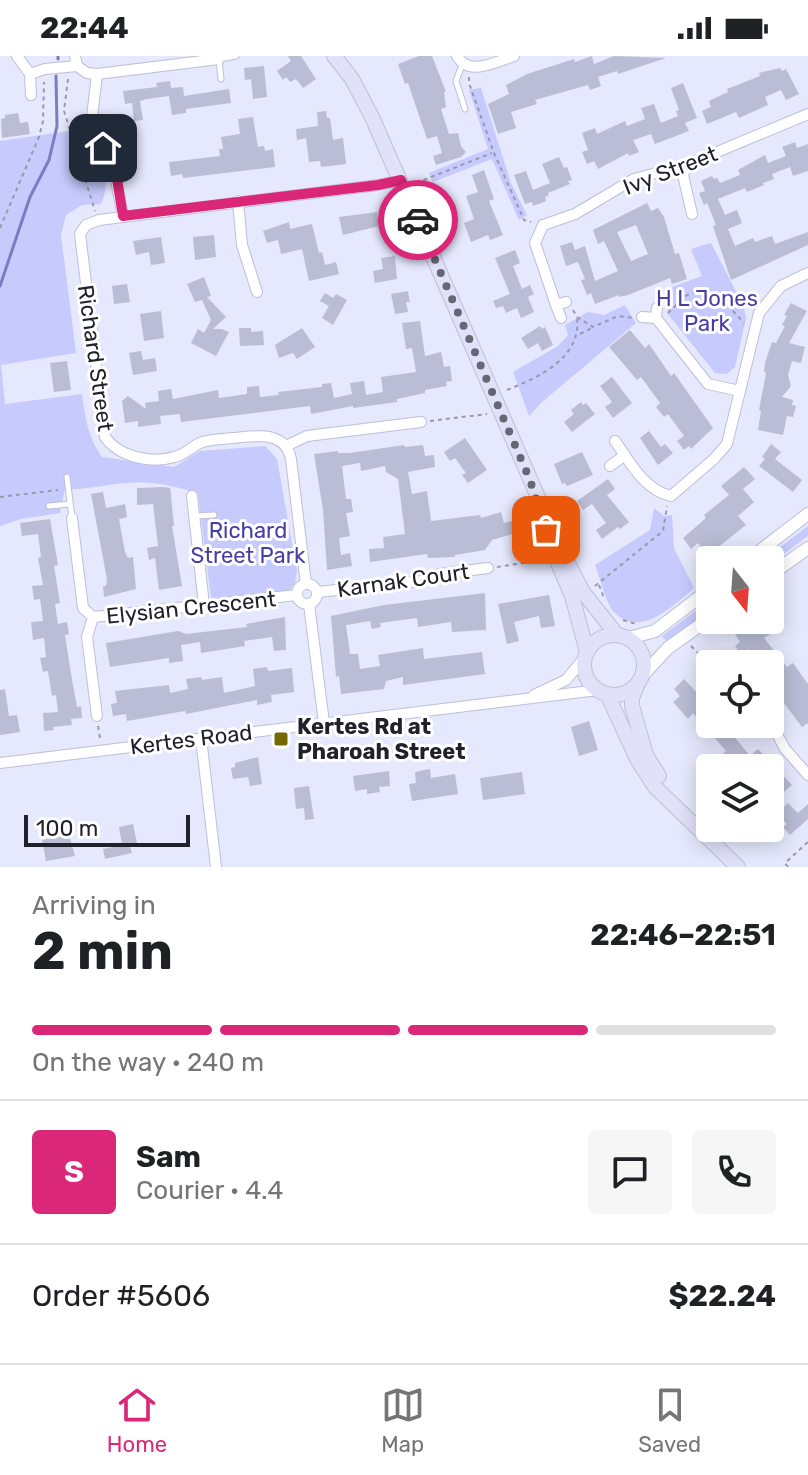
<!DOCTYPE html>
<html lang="en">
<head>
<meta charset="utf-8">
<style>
	body { margin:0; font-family:Rubik,sans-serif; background:#f6f6f6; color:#202124; height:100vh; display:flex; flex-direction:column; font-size:30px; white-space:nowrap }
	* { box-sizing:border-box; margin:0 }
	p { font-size:26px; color:#757577 }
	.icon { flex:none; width:44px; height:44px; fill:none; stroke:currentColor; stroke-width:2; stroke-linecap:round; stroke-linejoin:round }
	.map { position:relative; height:811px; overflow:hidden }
	.sheet { display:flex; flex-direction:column; background:#fff; flex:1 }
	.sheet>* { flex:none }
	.needle { width:52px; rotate:163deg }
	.fabs { position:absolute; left:696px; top:490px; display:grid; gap:16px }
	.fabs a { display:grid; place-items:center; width:88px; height:88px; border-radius:8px; background:#fff; box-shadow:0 4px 20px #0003; font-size:40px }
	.scale { position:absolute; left:24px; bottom:20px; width:166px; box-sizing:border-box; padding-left:8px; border:4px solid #21212b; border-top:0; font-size:22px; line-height:28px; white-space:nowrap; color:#21212b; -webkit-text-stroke:6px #fff; paint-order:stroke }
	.pin { position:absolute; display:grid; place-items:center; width:68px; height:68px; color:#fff; margin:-34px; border-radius:16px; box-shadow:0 4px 12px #0006 }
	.courier { position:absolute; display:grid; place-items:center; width:80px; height:80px; margin:-40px; border:6px solid #db2777; border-radius:50%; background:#fff; color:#222; box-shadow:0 2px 10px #0007 }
	.head em { font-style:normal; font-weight:700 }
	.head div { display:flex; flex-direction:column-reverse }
	.head { display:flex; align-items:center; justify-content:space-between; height:136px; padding:0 32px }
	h1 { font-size:52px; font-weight:700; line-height:60px }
	.bar { display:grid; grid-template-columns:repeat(4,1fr); gap:12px 8px; align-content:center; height:96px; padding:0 32px }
	.bar i { height:10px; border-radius:6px; background:#e0e0e0 }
	.bar .on { background:#db2777 }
	.bar p { grid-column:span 4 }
	.line { display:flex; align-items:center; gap:20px; padding:0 32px; border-top:2px solid #e0e0e0 }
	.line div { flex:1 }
	.round { display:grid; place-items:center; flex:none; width:84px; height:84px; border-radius:8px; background:#f6f6f6 }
	.status { display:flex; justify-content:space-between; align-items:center; height:56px; padding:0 40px; background:#fff; direction:ltr }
	.status svg { height:22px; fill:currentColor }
	.dock { display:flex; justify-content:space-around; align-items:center; height:112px; border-top:2px solid #e0e0e0; background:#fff; font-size:22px; color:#757577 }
	.dock a { display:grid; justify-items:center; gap:4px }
	.dock .on { color:#db2777 }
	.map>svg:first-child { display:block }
	.green { fill:#c6cafd }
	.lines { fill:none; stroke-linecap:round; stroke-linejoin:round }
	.stream { stroke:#7b7dbf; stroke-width:3 }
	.building { fill:#bbbdd6; fill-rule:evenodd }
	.service-casing { stroke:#bdbfd9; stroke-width:7 }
	.minor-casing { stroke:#bdbfd9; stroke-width:12 }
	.tertiary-casing { stroke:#bdbfd9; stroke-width:14 }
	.secondary-casing { stroke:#bdbfd9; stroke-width:16 }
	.path { stroke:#989aaa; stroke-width:2; stroke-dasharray:4 4; stroke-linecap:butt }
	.service { stroke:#fff; stroke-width:5 }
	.minor { stroke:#fff; stroke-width:10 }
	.tertiary { stroke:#fff; stroke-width:12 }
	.secondary { stroke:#e1e2fa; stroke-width:14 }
	.done { stroke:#666774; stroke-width:8; stroke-dasharray:0 14.4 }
	.route { stroke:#db2777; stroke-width:10 }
	.poi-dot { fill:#746800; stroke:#fff; stroke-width:3 }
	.labels { text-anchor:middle; stroke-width:6; stroke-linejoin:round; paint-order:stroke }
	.street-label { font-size:22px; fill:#21212b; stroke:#fff }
	.park-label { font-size:22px; fill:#473ea4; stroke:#fff }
	.poi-label { font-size:22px; font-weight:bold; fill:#21212b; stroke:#fff; text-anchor:start }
</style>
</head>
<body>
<div class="status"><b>22:44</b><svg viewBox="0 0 49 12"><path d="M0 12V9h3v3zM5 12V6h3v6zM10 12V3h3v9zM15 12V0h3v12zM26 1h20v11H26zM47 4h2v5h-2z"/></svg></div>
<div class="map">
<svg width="808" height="811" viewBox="0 0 808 811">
	<rect width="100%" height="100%" fill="#e6e8fd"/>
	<g class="green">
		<polygon points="481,32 511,127 527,159 519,164 492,103 433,126 429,117 488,93 469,34"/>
		<path d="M83,73C98,95 114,121 101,148L82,149L66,159L61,179L76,297L1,309L5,348L82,338C85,361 88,382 102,401L174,411L200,395L265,390L277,403L297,515L295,527L289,535L211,542L198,438C177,430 151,425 129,427C107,428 87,434 65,433L60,457L21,463L0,470V85Z"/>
		<polygon points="711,187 743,249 746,262 735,311 727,318 715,317 667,257 672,231 702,220 691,193"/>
		<polygon points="625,249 636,267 542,346 529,360 513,316 558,290 568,279 565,269 588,256 604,259"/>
		<path d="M654,452L664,460L672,459L674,492L694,532C675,548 641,583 615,557C605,547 601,523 595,509L650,474Z"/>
		<polygon points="808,470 808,480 770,508 770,504 763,504"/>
		<polygon points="710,544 710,554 667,586 662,580"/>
	</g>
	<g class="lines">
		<g class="stream">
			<polyline points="58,3 58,0"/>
			<polyline points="0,230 30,141 49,104 57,70 56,20"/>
		</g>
	</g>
	<g class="building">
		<polygon points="288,0 301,0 316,23 303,32 296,23 290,26 286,21 283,24 277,15 291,5"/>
		<polygon points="419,0 432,0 446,36 444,36 446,51 441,53 449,78 458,77 461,90 466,96 461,101 436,109 433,100 442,97 437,80 427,83 408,27 405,28 398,8"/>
		<polygon points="592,0 594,8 614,0 666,2 618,18 617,15 598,21 601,30 590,34 588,29 535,44 537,48 511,56 516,72 498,78 488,48 509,38 506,29 527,18 574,3 575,6"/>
		<polygon points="264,10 267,41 253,43 251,23 245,24 244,12"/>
		<polygon points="780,12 782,15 786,13 799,38 786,44 781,34 765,41 768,49 739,62 736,56 707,68 702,55 711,51 709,45 728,36 727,33 760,20 759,17"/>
		<polygon points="170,25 171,32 183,31 184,40 229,33 231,47 186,53 186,57 172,59 169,40 147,43 140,45 143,64 134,65 132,47 125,48 123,35 157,31 156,27"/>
		<polygon points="683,27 697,62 685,67 689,75 655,88 651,78 633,84 639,96 629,100 628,97 598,113 594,105 587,108 582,96 588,94 582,77 595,72 597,78 625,65 627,70 645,63 641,52 654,48 661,67 678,60 676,55 679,54 671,32"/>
		<polygon points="326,55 327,62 330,62 333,84 343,82 346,108 321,111 320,105 309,106 306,82 297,84 296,73 318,70 317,56"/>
		<polygon points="18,57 20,67 28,66 30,78 2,82 1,63 5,62 5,59"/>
		<polygon points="253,61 258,91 264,90 265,95 273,93 275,111 183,122 182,118 171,120 169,106 220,100 219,93 223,93 221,81 240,78 238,63"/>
		<polygon points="795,86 797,92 808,88 808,115 793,120 790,111 772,118 774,123 763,127 764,129 747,136 745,132 718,143 725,159 737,154 742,167 728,173 735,190 753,182 755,186 772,180 775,188 808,176 808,189 731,224 713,170 716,169 707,147 704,149 699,137 705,135 701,125 712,120 714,123 717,122 720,127 740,119 738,114 765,99 768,107 786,100 782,91"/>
		<polygon points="559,101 564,112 567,111 572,124 568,125 570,128 548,137 549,139 545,141 546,145 533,150 532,146 525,148 514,119 526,115 533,134 550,127 542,108"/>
		<polygon points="484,114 494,143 489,145 503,179 490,184 488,179 471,186 464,167 474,163 466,140 478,136 472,119"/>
		<path d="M647,147L651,155L658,152L664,161L675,198L679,197L687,223L672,228L670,222L628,239L619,241V239L595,248L591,237L587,239L581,224L585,223L578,206L566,210L560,190L572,186L575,194L585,190L595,225L618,215L604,185L598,188L593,174ZM636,169L648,198L631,205L617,176Z"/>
		<polygon points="377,156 379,170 343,179 339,161"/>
		<polygon points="289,166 290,173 312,168 319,197 322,196 325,209 336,206 339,218 309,225 302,193 281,198 278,184 267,187 263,175"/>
		<polygon points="214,179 216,201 195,204 193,181"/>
		<polygon points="161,181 165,207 151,209 149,196 136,199 133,185"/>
		<polygon points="515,194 520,207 513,210 522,233 530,229 534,238 528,241 534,256 521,262 517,252 506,257 503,250 496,252 493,245 510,238 495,202"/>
		<polygon points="395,200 397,223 375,227 373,215 383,213 381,202"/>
		<polygon points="204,221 211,240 207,241 226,261 213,273 222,273 229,276 216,300 191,287 198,273 204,277 211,264 202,244 195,246 187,228"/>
		<polygon points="127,228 130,246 114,248 112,230"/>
		<polygon points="408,235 410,246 406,246 408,256 395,258 391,238"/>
		<polygon points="325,237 333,242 336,238 347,244 333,269 322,262 329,250 320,245"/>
		<polygon points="791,247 807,255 789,287 805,291 801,307 792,305 788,319 791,330 782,341 793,344 792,349 796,350 793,361 787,360 783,379 758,374 761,355 759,354 766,317 764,316 765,307 772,286 776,287 785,270 782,269 787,260 784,259"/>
		<polygon points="161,255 164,282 144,285 140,258"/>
		<polygon points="420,265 425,300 441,296 444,311 450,310 452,325 446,326 447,330 425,334 425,337 397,343 397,346 353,352 353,350 311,358 310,350 181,366 180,358 160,360 161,368 138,371 138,365 125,367 122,345 128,340 146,353 145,347 159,345 158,335 171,333 173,343 218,334 219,342 247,338 247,331 259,330 260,341 279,339 278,336 322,331 322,328 331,327 334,342 352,338 350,327 364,325 366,339 383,336 381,321 416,316 412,292 406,293 402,267"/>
		<polygon points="540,270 542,273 545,271 553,289 542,295 538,287 528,293 521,282"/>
		<polygon points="239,272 251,272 251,276 263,275 264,289 240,290"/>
		<polygon points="302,272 315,291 297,303 293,297 279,302 275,289"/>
		<polygon points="630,274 645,292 649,288 671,320 674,317 713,372 691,393 689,390 684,394 677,385 684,380 668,358 664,361 656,351 660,347 641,321 637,324 609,291"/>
		<polygon points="141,295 143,304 155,302 157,315 133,319 129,297"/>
		<polygon points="67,305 71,334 54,336 50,307"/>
		<polygon points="612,321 632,347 613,362 605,351 612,346 600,330"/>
		<polygon points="581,346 583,349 586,347 595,358 572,376 564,366 574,358 571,354"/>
		<polygon points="649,375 661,391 665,388 673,397 658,409 640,382"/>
		<polygon points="465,382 487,414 468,427 462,419 466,417 455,402 450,405 444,396"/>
		<polygon points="771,388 781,396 775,403 802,424 793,436 759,410 765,403 762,401"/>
		<polygon points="404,389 405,391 423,389 425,400 434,399 435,411 408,416 412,438 427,435 431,465 480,459 481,462 501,456 504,467 512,465 516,477 492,484 485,494 455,499 455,501 428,502 427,498 370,506 369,493 384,492 383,481 405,478 398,423 386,416 385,410 361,415 360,407 342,410 346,443 351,443 353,456 346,457 350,480 339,482 341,499 350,497 352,510 327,514 323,454 314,398 338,395 338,397 350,397"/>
		<polygon points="582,396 593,419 567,430 565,427 562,428 554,408"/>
		<polygon points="744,411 755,423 743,433 754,446 738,460 746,469 707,500 698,487 691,493 683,482 706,462 704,459 729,439 721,430"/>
		<polygon points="608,423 615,433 607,439 629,466 620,473 618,471 602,483 596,474 606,467 592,448 583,454 577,445"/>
		<polygon points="164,431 170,432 171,439 174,470 172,470 182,530 159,534 155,502 149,504 147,492 158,490 153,448 137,449 137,432"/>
		<polygon points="103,436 106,452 125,448 127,461 119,463 125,496 128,502 133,501 136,533 104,541 103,530 106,530 107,523 91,438"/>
		<polygon points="50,463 58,509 54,510 60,547 55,548 58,568 67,566 69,578 65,579 71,618 77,651 81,650 82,662 71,663 72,669 53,671 54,674 44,675 43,657 58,656 56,639 52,640 48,615 43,616 40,602 46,601 44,582 33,584 31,566 43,565 40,543 34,544 32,530 43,529 38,502 41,501 38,478 22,480 20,467"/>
		<polygon points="485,537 486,574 452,576 451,566 418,571 417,562 380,567 381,571 372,573 370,565 346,569 350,598 358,598 360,613 380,610 378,599 423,592 424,603 482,596 485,618 403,629 403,621 386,625 384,633 341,638 339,620 336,621 331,560 384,549"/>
		<polygon points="549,539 555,570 541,572 539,560 514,566 519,585 507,588 498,548"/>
		<polygon points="285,561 286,594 274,595 272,581 244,585 245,590 201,597 200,586 181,589 183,605 169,607 169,602 110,611 106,587 178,575 186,578 247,571 246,568"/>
		<polygon points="738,564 752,564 755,568 763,564 772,577 764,582 787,611 793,607 808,628 808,667 802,671 775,635 770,638 770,608 761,608 748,593 741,598 735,590 740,586 730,570"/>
		<polygon points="267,611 268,615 292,612 294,636 271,639 272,646 257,649 257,644 186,658 185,655 127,665 126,658 113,660 111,648 117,647 115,635 169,629 170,637 188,633 186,623 201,621 202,624 222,621 224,637 255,630 253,613"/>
		<polygon points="684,623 710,651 710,668 747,668 733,679 750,700 758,693 792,729 779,740 770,729 770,712 736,712 733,708 729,712 720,712 714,705 726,695 693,657 688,663 673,646 680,640 674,633"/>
		<polygon points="5,633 9,660 17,659 20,676 0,679 0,634"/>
		<polygon points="589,665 598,694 579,700 571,671"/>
		<polygon points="258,701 262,728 250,730 248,721 233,723 231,712 235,711 235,707"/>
		<polygon points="430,713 431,722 455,718 458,738 412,745 409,728 416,727 415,716"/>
		<polygon points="389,715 390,730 379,731 380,736 367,738 367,733 355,735 353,720"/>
		<polygon points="522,716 525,738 483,744 480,722"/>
		<polygon points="309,730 314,763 305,764 304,752 296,753 294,732"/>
		<polygon points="788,747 798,757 808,748 808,763 790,779 783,771 787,768 777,757"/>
		<polygon points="133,768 137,787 130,789 132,797 105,803 103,793 122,789 119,771"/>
		<polygon points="69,779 75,800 46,805 42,784"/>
	</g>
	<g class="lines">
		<defs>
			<g id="service">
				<polyline points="462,9 456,25 465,53"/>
				<polyline points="221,23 219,3 236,0"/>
				<polyline points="67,421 72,462"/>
				<polyline points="49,450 70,448"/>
				<polyline points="195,460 214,459"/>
			</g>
			<g id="minor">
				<polyline points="17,0 30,18 45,13 77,10"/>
				<polyline points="75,0 77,10 87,17 97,18 219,3"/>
				<path d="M457,0C469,21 495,6 514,0"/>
				<polyline points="30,18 31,39"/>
				<polyline points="97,18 91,70 94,79 112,104 123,160"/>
				<polyline points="686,109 683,119 692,158"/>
				<polyline points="238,145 242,189 257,236"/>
				<polyline points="556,249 535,187 543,169 575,158 634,123 686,109 808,58"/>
				<polyline points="642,261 656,262 657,252"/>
				<polyline points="561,262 556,249 566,246"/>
				<polyline points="656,262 708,328 740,335"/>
				<path d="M615,385C630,406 644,434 671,440L714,403L727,388L759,257L781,230L808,217"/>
				<polyline points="286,390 307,380 421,366"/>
				<polyline points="610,410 625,399"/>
				<polyline points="192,440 204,549"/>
				<polyline points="72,462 83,552 93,561 297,539"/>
				<circle cx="307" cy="538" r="10"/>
				<path d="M306,528L291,403C285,374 256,380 233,382C223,383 212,383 202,386C192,390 185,399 174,401C151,408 119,401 105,381L80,178L86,169L99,164L378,129L401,124"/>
				<polyline points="318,536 421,525 440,518 488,512"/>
				<polyline points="309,548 324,667"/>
				<polyline points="93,561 87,581 97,660"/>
				<polyline points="534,639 566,624 585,601"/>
				<polyline points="770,665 785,693 808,719"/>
				<polyline points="201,682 216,811"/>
				<polyline points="0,707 598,634"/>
			</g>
			<g id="tertiary">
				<polyline points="748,504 808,458"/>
				<polyline points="770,519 808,492"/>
				<polyline points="629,582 655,575 710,533"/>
				<polyline points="642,620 668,592 710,562"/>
			</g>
			<g id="secondary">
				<polyline points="334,0 352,23 372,61 562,496 583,536 617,579"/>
				<polyline points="555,500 572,540 587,596"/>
				<circle cx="614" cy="609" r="30"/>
				<polyline points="638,627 632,642 632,650 646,699 659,720"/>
				<polyline points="607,638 637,703 655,731 738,811"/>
			</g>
		</defs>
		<use href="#service" class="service-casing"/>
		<use href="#minor" class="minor-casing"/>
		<use href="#tertiary" class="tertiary-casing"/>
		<use href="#secondary" class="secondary-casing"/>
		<g class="path">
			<polyline points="469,21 469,27 494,97 524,164 531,166"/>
			<polyline points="68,23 64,55 95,155"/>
			<polyline points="416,127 492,97"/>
			<polyline points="0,172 39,81 43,65 44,26"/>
			<polyline points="573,254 577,261 593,271 618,260 633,262"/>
			<polyline points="668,257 687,239 703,234 722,243 744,267"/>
			<polyline points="580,278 592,272"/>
			<path d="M507,334C539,321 582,302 577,261"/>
			<polyline points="430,365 487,358"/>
			<polyline points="0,441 58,434"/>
			<polyline points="497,511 542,504"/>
			<polyline points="599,529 604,542"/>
			<polyline points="595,530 663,475 667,450"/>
			<polyline points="623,564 636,568"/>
			<polyline points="691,590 710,609"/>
			<polyline points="98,670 100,682"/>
			<polyline points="788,811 785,807 808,786"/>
		</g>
		<use href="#service" class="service"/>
		<use href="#minor" class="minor"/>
		<use href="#tertiary" class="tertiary"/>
		<use href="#secondary" class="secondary"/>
	</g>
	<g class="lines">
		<polyline class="done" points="418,164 530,424 546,474"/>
		<polyline class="route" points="103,92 116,117 123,160 378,129 401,124 418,164"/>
	</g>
	<rect class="poi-dot" x="273" y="675" width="16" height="16" rx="4"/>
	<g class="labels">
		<g class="street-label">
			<text transform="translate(670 114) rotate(-21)" y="8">Ivy Street</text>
			<text transform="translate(96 302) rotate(82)" y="8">Richard Street</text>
			<text transform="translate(403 524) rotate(-8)" y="8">Karnak Court</text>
			<text transform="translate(191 551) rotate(-6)" y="8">Elysian Crescent</text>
			<text transform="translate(191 683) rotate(-7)" y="8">Kertes Road</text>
		</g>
		<g class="park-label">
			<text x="707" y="250">H L Jones<tspan x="707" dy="25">Park</tspan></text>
			<text x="248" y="482">Richard<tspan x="248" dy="25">Street Park</tspan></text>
		</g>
		<g class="poi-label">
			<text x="297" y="678">Kertes Rd at<tspan x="297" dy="25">Pharoah Street</tspan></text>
		</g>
	</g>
</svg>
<div class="fabs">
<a><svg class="needle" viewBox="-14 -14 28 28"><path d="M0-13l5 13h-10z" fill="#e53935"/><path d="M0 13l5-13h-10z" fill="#757577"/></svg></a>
<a><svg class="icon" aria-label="locate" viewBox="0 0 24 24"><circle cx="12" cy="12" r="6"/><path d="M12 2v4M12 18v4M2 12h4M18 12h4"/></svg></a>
<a><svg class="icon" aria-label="layers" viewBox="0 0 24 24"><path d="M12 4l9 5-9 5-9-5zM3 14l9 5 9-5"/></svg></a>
</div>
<div class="scale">100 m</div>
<div class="pin" style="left:546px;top:474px;background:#ea580c"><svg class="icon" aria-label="bag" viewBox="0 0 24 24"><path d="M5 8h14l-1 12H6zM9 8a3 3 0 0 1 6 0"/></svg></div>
<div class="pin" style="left:103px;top:92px;background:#1f2937"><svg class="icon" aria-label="home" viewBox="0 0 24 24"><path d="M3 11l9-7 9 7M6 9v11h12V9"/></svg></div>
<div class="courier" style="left:418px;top:164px"><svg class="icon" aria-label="car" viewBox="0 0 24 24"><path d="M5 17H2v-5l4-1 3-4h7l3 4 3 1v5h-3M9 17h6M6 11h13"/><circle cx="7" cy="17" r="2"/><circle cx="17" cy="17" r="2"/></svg></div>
</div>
<section class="sheet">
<div class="head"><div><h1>2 min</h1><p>Arriving in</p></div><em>22:46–22:51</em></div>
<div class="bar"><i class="on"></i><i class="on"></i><i class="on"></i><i></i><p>On the way · 240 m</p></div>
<div class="line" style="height:144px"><b class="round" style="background:#db2777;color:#fff">S</b><div><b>Sam</b><p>Courier · 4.4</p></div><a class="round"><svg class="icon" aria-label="chat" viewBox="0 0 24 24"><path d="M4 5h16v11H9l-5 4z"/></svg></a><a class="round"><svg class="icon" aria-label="phone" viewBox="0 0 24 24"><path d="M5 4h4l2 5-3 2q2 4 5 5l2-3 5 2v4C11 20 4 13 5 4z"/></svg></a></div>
<div class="line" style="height:104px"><div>Order #5606</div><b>$22.24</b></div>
</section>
<nav class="dock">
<a class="on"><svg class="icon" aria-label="home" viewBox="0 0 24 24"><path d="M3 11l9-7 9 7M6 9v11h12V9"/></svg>Home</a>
<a><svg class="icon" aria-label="map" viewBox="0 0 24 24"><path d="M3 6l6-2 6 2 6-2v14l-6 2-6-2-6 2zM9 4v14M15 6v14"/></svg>Map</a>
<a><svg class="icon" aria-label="saved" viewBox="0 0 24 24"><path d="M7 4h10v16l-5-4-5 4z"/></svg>Saved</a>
</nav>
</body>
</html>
